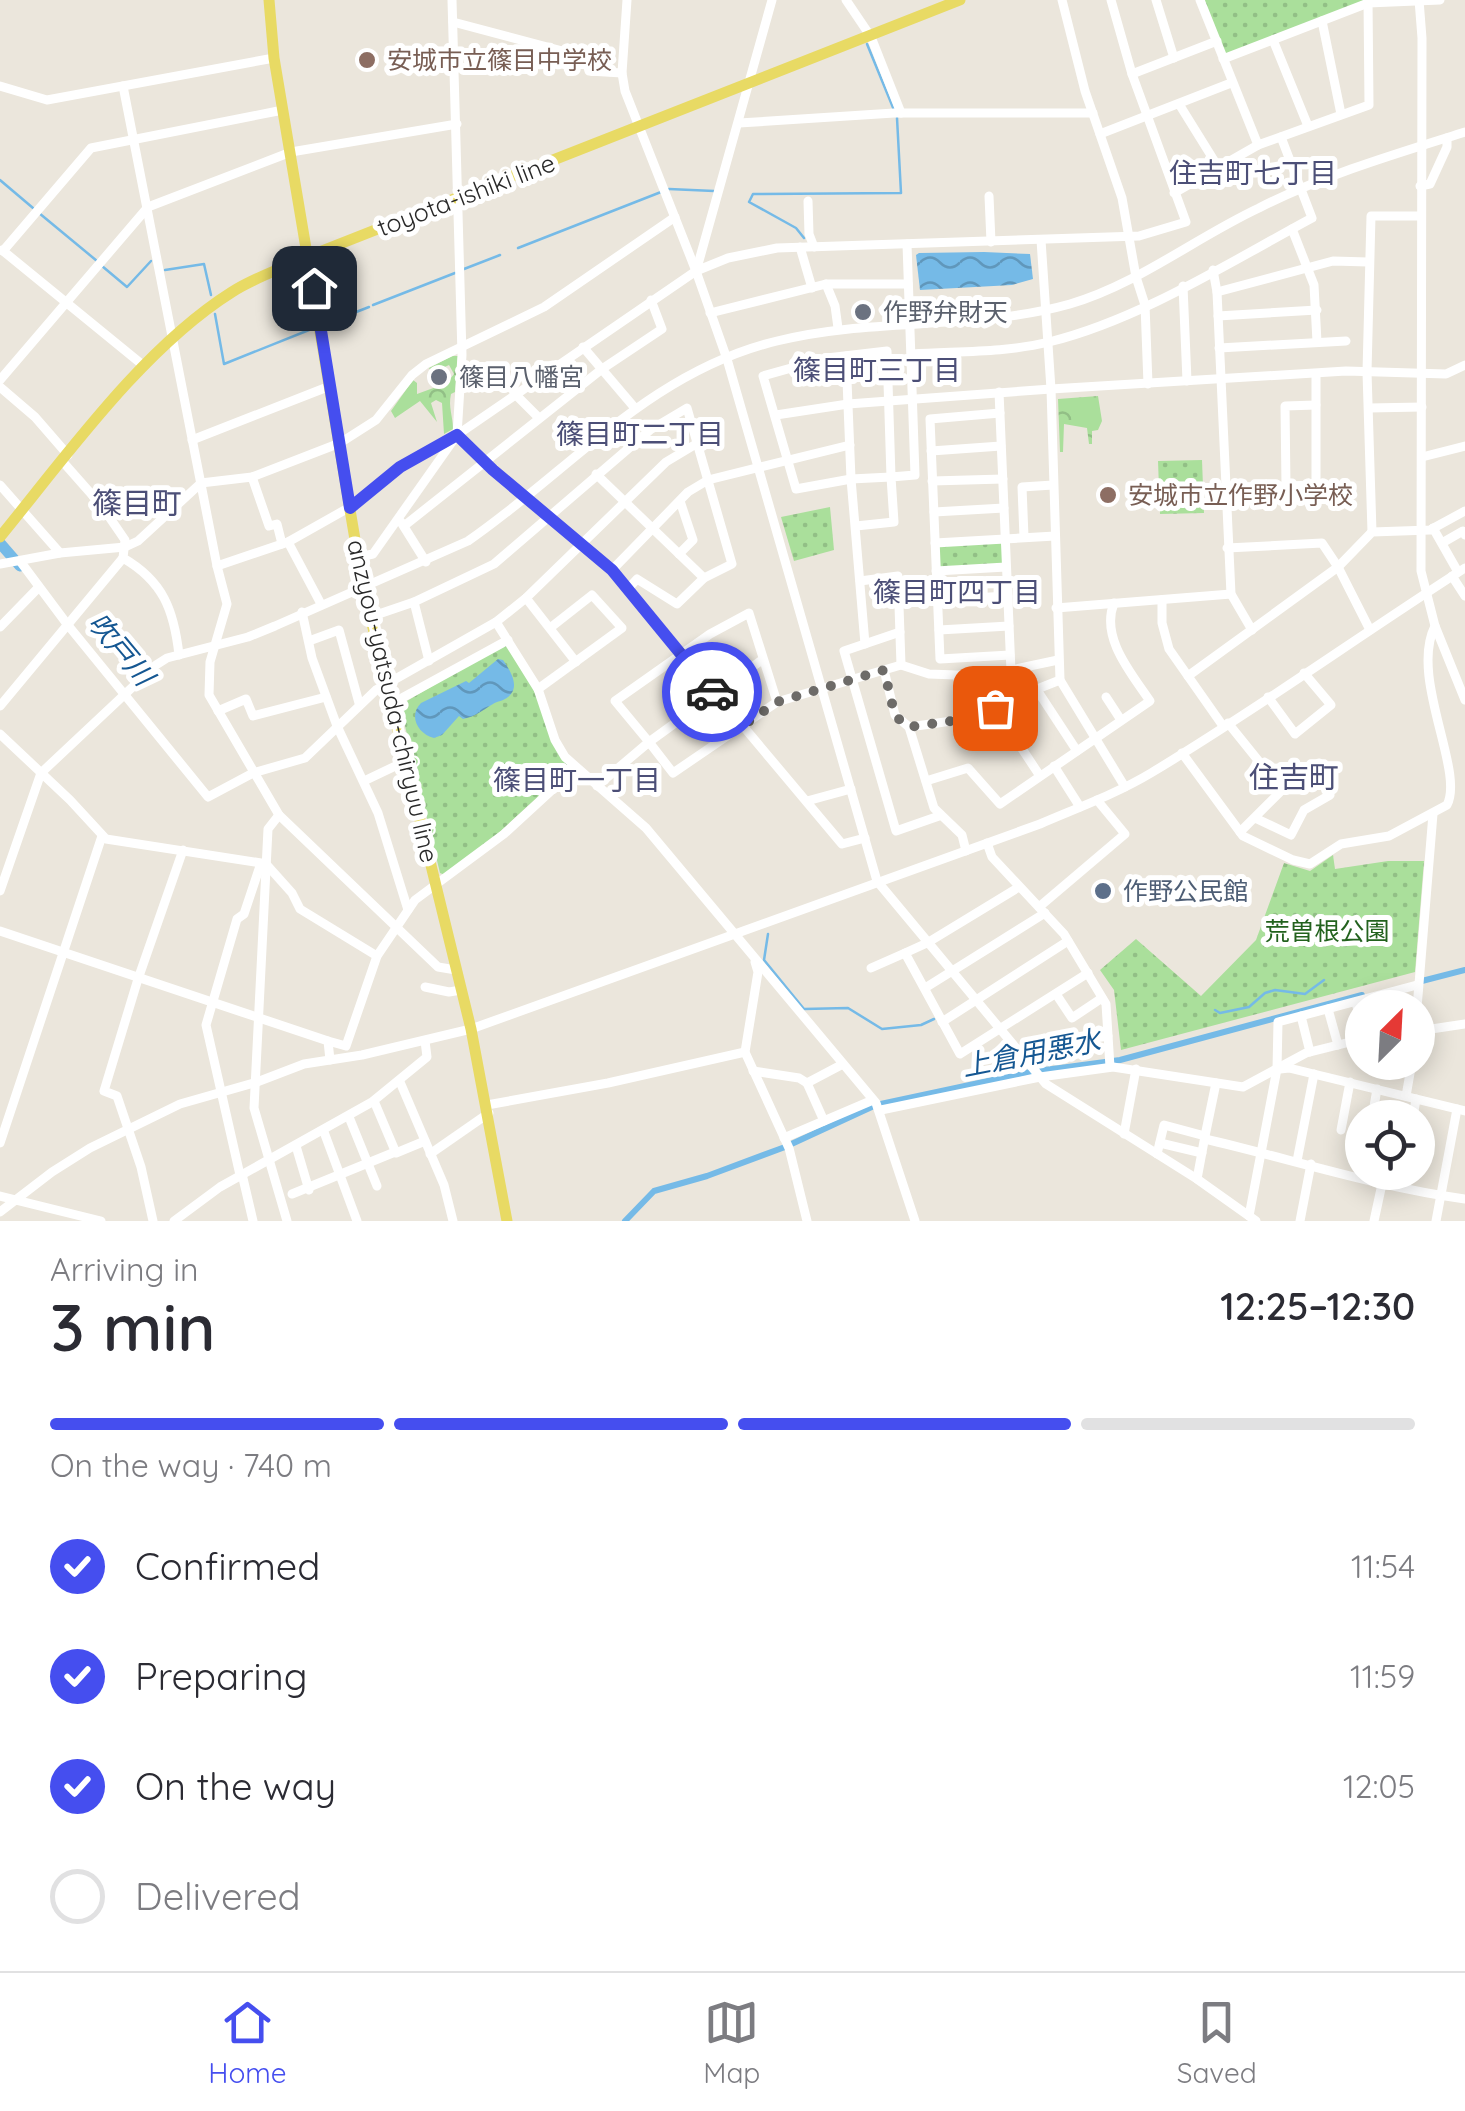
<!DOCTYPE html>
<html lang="en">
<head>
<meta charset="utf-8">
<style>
	body { margin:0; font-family:Quicksand,"Noto Sans JP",sans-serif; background:#f7f7f7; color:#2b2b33; height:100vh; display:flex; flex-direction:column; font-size:38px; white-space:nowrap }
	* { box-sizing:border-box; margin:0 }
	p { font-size:32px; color:#7c7c81 }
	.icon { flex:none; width:55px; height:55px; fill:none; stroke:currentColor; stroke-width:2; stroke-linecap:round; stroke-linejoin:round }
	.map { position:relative; height:1221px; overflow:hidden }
	.panel { display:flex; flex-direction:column; background:#fff; flex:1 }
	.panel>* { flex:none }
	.needle { width:65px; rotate:24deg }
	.controls { position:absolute; left:1345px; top:990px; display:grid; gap:20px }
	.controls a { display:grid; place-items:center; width:90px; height:90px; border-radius:50%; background:#fff; box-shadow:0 5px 25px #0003; font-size:50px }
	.pin { position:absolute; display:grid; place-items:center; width:85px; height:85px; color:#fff; margin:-42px; border-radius:20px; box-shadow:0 5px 15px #0006 }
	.courier { position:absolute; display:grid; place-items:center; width:100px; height:100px; margin:-50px; border:8px solid #454eef; border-radius:50%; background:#fff; color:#222; box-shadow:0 2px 12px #0007 }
	.overview em { font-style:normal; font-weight:600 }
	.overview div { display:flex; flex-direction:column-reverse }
	.overview { display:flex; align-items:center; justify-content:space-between; height:170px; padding:0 50px }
	h1 { font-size:65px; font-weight:600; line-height:75px }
	.bar { display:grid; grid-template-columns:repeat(4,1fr); gap:15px 10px; align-content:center; height:120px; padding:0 50px }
	.bar i { height:12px; border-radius:8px; background:#e1e1e2 }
	.bar .current { background:#454eef }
	.bar p { grid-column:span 4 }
	ol { padding:0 50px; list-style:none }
	li { display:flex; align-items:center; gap:30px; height:110px }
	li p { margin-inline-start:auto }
	li .icon { padding:10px; border-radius:50%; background:#454eef; color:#fff; stroke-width:4 }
	li:last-child { color:#7c7c81 }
	li i { width:55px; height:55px; border:5px solid #e1e1e2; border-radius:50% }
	.dock { display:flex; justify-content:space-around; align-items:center; height:140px; border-top:2px solid #e1e1e2; background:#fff; font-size:28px; color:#7c7c81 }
	.dock a { display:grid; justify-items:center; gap:5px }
	.dock .current { color:#454eef }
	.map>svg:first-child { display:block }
	.forest { fill:url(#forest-crowns) }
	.park { fill:url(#park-dots) }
	.water { fill:url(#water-waves) }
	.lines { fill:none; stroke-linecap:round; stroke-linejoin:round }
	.stream { stroke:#75bae7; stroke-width:2.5 }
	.canal { stroke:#75bae7; stroke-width:6 }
	.river { stroke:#75bae7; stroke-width:11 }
	.minor { stroke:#fff; stroke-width:9 }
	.major { stroke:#e8da64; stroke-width:11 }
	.done { stroke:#6d6b68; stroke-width:10; stroke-dasharray:0 18 }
	.route { stroke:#454eef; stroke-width:12 }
	.education-dot { fill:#8d6e63; stroke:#fff; stroke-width:4 }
	.worship-dot { fill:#6b7280; stroke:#fff; stroke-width:4 }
	.service-dot { fill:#5c6f8a; stroke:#fff; stroke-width:4 }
	.labels { text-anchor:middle; stroke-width:10; stroke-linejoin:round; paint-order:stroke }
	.education-label { font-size:25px; fill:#785e54; stroke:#fff; text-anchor:start }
	.street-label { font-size:25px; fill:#292929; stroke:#fff }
	.worship-label { font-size:25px; fill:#5b616d; stroke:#fff; text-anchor:start }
	.service-label { font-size:25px; fill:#4e5e75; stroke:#fff; text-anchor:start }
	.park-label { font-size:25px; fill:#23621e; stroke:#fff }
	.neighbourhood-label { font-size:28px; fill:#4c4f77; stroke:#fff }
	.water-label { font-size:28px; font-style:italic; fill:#155792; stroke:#fff }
	.quarter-label { font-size:30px; fill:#4c4f77; stroke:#fff }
</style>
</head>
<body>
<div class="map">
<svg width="1465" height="1221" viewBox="0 0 1465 1221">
	<defs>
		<pattern id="forest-crowns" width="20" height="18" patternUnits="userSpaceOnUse" patternTransform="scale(2.5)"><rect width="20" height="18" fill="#aadf9b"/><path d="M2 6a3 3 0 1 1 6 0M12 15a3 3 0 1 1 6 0" fill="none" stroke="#92bf86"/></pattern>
		<pattern id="park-dots" width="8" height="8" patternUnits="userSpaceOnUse" patternTransform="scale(2.5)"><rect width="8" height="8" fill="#aadf9b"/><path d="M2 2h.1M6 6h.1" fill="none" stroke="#92bf86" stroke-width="1.8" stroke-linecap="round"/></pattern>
		<pattern id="water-waves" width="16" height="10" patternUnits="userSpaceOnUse" patternTransform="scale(2.5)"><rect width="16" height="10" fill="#75bae7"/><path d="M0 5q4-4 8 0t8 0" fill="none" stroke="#6097bb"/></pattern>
	</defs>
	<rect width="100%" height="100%" fill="#ebe6dc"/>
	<g class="forest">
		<path d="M452,356H458L455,392L451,394C448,407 453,416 453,429L444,434L442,403L436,400L431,403L437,422L420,401L395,418L391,411L413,380L417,383V394L447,383L454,374L449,365L432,373L429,368Z"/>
		<polygon points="1098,396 1102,421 1098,430 1092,431 1092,444 1089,444 1087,428 1064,424 1063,452 1060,452 1058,399"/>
	</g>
	<g class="park">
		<polygon points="1204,0 1363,0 1362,3 1226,55"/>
		<polygon points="1202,460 1204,513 1160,514 1158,461"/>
		<polygon points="830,507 834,550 794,561 781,517"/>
		<polygon points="1002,543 1002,565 938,568 939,546"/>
		<polygon points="504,644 508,645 537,692 569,768 478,852 445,875 440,873 400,705"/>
		<polygon points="1333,855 1335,869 1388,861 1424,861 1415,972 1121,1050 1114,990 1100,970 1136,939 1201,996 1256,940 1284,863 1310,871"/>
	</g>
	<g class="water">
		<polygon points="984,252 1030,254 1033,279 1012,285 920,290 916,255 919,253"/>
		<path d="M498,659L503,660C510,670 521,687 508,697C504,701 497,701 493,704C481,711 477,716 463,719L459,716L442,735L434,738C418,734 408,716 421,703L466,681L469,683Z"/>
	</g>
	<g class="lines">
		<g class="stream">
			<polyline points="867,44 894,110"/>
			<polyline points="0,180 33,208"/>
			<polyline points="669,189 714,191"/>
			<polyline points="39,213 97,261"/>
			<polyline points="804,238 796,228 749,202 753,194 901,193 897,118"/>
			<polyline points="518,248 661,192"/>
			<polyline points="102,266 127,287 151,261"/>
			<polyline points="464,269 500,255"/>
			<polyline points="165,270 204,264 211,295"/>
			<polyline points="373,305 455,273"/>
			<polyline points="215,314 224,364 309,330"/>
			<polyline points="328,323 369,307"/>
			<polyline points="768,934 764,960 804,1009 848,1008 882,1029 921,1025 934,1019"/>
			<polyline points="1215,1010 1220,1013 1249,1007 1265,993 1275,990 1305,994 1324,980"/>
		</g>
		<g class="canal">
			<polyline points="1418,982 1465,970"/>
			<polyline points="625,1221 654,1191 707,1176 785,1147 876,1105 1030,1072 1120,1060 1362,995"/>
		</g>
		<polyline class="river" points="0,543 20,566"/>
		<g class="minor">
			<polyline points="627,0 622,73 625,91 696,271 727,359 877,881 1046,1084 1197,1179 1256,1221"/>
			<polyline points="846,0 871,37 901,113"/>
			<polyline points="1062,0 1085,91 1122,198 1136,277 1145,305 1148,384"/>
			<polyline points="1156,0 1174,58"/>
			<polyline points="1200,0 1258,145"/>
			<polyline points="1419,0 1422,38 1421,571 1435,626 1465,700"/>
			<polyline points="1322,21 1341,114"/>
			<polyline points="453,22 585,57 589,71 622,73"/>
			<polyline points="1273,40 1308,126"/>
			<polyline points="1223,59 1368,3 1440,0"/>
			<polyline points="1132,74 1217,41"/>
			<polyline points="0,86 47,100 274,58"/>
			<polyline points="123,86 217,566 227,604 210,662 209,695 279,815 438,967 456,970"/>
			<polyline points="1179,104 1220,170"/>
			<polyline points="739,123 894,113 1093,113"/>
			<polyline points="1100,134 1231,83"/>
			<polyline points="1420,186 1430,184 1447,147 1447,138"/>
			<polyline points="1174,193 1258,145 1369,105 1368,0"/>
			<polyline points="989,196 991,242"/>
			<polyline points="808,201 809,234 814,247"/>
			<polyline points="1292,229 1314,285 1317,342"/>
			<polyline points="1041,240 1051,389 1060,680 1125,787"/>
			<polyline points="800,247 812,288"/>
			<polyline points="2,250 144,366"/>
			<polyline points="3,251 91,148 283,110"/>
			<polyline points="697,268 772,0"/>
			<polyline points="1213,270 1217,292 1231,594 1252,630"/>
			<polyline points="826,284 908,284"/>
			<polyline points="1183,286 1187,381"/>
			<polyline points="1217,292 1333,261 1368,262"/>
			<polyline points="710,313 826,284 835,306 838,328"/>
			<polyline points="1218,316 1317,310"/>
			<polyline points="583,347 634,407"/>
			<polyline points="1219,348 1346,341"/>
			<path d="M912,354C957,351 1004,353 1049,342C1139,320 1230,262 1312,218L1281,137"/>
			<polyline points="846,356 851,479 865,644"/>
			<polyline points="0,380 148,207 291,152 457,124"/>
			<polyline points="0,387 35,417 68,455"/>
			<polyline points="999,392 1011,671"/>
			<polyline points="514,393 539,418"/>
			<polyline points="1369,408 1422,407"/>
			<polyline points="1000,413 930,419 940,659 1010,655"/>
			<polyline points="776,415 848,404 1051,389 1346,371 1446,374 1465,365"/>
			<polyline points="457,435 493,470 612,570 842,844 865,838"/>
			<polyline points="192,440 330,386"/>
			<polyline points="931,451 1001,446"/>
			<polyline points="1422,457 1465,446"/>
			<path d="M63,462L101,505L125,540L123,558C163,581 174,610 179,655"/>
			<polyline points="596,474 704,578"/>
			<polyline points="252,477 269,526 277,524 282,544"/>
			<polyline points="932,481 1003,479"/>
			<polyline points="0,485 60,553"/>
			<polyline points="1286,486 1285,406 1316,405"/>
			<polyline points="1225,488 1316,485 1316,374"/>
			<polyline points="934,512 1004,508"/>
			<polyline points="401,522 426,562"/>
			<polyline points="404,526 602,369 662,329 651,300"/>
			<polyline points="856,526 894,522 891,477 851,479 796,489 763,376 827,358 887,351 891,477 915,475 907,244"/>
			<polyline points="1433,528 1458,572"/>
			<polyline points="1372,532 1367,372 1371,216 1421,216"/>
			<polyline points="1024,537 1022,487 1053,485"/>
			<polyline points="288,542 321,604"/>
			<polyline points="935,543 1055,536"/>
			<polyline points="1442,543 1463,531 1465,535"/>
			<polyline points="1227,548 1322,543 1338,567 1370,630"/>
			<polyline points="679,554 693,540 680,501"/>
			<polyline points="359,557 373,554 457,435 462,355 452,0"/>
			<polyline points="20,561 67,624 208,797 253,773 305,758 376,690 496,622 526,598 666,462 696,444"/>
			<polyline points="0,564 60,553 125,547 138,541 201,483 252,477 340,443 376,420 412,375 426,364 544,307 675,217"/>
			<polyline points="217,566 288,542 350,507 400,467 457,435 696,271 728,258 777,248 1139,236 1186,222 1132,74 1111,0"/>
			<polyline points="612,570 688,492 708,480 850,445"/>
			<polyline points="936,571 1006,567"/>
			<polyline points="1452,576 1465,596"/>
			<polyline points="860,581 898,576 901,665"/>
			<polyline points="526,598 576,662"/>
			<polyline points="937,600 1008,596"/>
			<polyline points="1162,600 1162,623 1169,649 1223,726"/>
			<polyline points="414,602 429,661"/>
			<polyline points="1056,608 1231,594"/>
			<polyline points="302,612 312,658 337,726 378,813 408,910"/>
			<polyline points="370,617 414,602 494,564 650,430 687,408 732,564 704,578 677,604 637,579 627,590"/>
			<polyline points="496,622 538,689 555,740 565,757 646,828 876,1103 915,1221"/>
			<polyline points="0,627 39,587"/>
			<polyline points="939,630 1009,626"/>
			<polyline points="900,632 844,651 896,831 939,816"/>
			<polyline points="309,641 339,630 359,703"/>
			<polyline points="762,660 649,742 615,701 710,634 749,613 777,702"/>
			<polyline points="884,670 895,715 909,727 934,808 962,835 966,851"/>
			<polyline points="1188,676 1338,567 1372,532 1430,530 1465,511"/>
			<polyline points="538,689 622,628 592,595 550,628"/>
			<polyline points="1037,690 1077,751"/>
			<polyline points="1106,697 1121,720"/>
			<polyline points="1268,697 1295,734 1331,705 1304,673"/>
			<polyline points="391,704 508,640"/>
			<polyline points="0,706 123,558"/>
			<polyline points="995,708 1040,776"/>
			<polyline points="218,711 246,699 253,716 326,697"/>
			<polyline points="1228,723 1282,790"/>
			<polyline points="909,727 959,720 1060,680"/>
			<polyline points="0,734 70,800 106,839 261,863 244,914 237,919 206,1025 240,1175"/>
			<path d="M1182,753L1243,836L1293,860L1310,864L1341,844L1389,836L1447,805C1465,771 1409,677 1435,626"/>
			<polyline points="1054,766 1080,807"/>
			<polyline points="364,781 406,761"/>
			<path d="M926,781L968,768L1000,804L1150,701C1132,674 1100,638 1114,603"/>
			<polyline points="597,786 649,742 673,773 777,702 884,670 901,665 929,674 983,676 1058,660"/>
			<polyline points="807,801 851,789"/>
			<polyline points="279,815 268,829 254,1108 287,1221"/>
			<polyline points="1240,832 1282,790 1319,763 1330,795 1304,810 1291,835 1255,818"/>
			<polyline points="987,843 992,857 1064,934 1106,1004 1110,1067"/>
			<polyline points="266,864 292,893 300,909 377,956"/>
			<polyline points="1019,887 927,943 905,953 960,1054 1088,973"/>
			<path d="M0,891L41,773L156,665L167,658L248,637L275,626L468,541C571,470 649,372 777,341C873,317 974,331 1070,304C1138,284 1195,238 1259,208C1324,175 1395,154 1465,132"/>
			<polyline points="1039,907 1125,834 1097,800"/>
			<polyline points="0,931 328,1041 330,1060"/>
			<polyline points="755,962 758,972 745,1052 789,1148 807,1221"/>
			<polyline points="871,968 905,953"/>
			<polyline points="425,987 449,992 461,990"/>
			<polyline points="925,988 1045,913"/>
			<polyline points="1056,994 1072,1018 1102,998"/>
			<polyline points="1356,1002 1362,1029"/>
			<polyline points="1417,1008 1433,814"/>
			<polyline points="1328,1009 1338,1045"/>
			<polyline points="1301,1016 1310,1052"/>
			<polyline points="942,1022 1068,941"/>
			<polyline points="1418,1031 1465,1024"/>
			<polyline points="328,1041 346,1046 377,956 415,900 504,834 576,768"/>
			<polyline points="1019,1050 1108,1036"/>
			<polyline points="1280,1069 1289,1068 1465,1111"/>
			<polyline points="753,1071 799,1078 807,1083 843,1064"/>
			<polyline points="400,1082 444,1185 453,1221"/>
			<polyline points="807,1083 824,1121"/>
			<polyline points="1406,1096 1412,1062"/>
			<polyline points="374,1101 396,1153 425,1141"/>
			<polyline points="487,1105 608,1083 745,1052"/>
			<polyline points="881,1110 1040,1077 1113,1067 1243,1087 1306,1053 1362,1039"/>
			<polyline points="349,1117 377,1186"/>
			<polyline points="1372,1118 1377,1089"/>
			<polyline points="1413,1118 1416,1099"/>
			<polyline points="1341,1130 1350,1082"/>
			<polyline points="324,1132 357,1221"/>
			<polyline points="1124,1134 1136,1069"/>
			<polyline points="1205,1136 1216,1083"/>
			<polyline points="784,1138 873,1100"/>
			<path d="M1205,1139C1291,1159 1377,1187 1465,1199"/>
			<polyline points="0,1143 102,836"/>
			<polyline points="1160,1143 1202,1153"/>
			<polyline points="296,1146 309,1190"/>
			<polyline points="430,1154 489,1113"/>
			<polyline points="1157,1154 1164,1125 1205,1136 1197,1179"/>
			<polyline points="1297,1161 1314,1074"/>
			<polyline points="242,1174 253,1221"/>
			<polyline points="292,1194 395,1152"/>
			<polyline points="0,1196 101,1221"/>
			<path d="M0,1212L52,1172L90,1148L180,1104L257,1082L304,1064L362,1055L471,1029L1040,824C1077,808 1116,794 1151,773C1258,709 1360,635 1465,568"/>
			<polyline points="1249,1216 1277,1069 1278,1022 1417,985"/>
			<polyline points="153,1221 141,1167 117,1096 104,1091 138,979 183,850"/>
			<polyline points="174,1221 220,1187 372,1102 427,1057 425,1041"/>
			<polyline points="1300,1221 1311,1164"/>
			<polyline points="1374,1221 1382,1184"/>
			<polyline points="1436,1221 1457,1109"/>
		</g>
		<g class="major">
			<polyline points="269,0 274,58 363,587 471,1029 507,1221"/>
			<path d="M0,537C67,455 143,348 232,292C255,277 284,268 309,256L960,0"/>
		</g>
	</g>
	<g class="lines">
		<polyline class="done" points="712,692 742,726 777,702 884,670 895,716 909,727 959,720 995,708"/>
		<polyline class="route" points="314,288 350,508 400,467 457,435 493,470 612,570 712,692"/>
	</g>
	<g class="education-dot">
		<circle cx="367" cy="60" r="10"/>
		<circle cx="1108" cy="495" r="10"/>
	</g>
	<g class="worship-dot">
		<circle cx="863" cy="312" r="10"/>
		<circle cx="439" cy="377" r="10"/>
	</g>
	<circle class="service-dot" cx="1103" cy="891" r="10"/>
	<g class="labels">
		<g class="education-label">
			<text x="387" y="69">安城市立篠目中学校</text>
			<text x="1128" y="504">安城市立作野小学校</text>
		</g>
		<g class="street-label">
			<text transform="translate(466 195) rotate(-21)" y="9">toyota-ishiki line</text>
			<text transform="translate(393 701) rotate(77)" y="9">anzyou-yatsuda-chiryuu line</text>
		</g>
		<g class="worship-label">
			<text x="883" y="321">作野弁財天</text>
			<text x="459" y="386">篠目八幡宮</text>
		</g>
		<g class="service-label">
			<text x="1123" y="900">作野公民館</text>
		</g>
		<g class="park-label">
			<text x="1327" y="940">荒曽根公園</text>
		</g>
		<g class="neighbourhood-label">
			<text x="1253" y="183">住吉町七丁目</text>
			<text x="877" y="380">篠目町三丁目</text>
			<text x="640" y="444">篠目町二丁目</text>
			<text x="957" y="602">篠目町四丁目</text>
			<text x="577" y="790">篠目町一丁目</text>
		</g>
		<g class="water-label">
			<text transform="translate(121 649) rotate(50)" y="10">吹戸川</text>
			<text transform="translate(1031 1053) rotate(-11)" y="10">上倉用悪水</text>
		</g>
		<g class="quarter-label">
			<text x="137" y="514">篠目町</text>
			<text x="1294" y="788">住吉町</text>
		</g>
	</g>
</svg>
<div class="controls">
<a><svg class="needle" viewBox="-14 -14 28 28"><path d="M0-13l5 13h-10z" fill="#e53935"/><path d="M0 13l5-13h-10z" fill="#7c7c81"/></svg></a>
<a><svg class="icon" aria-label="locate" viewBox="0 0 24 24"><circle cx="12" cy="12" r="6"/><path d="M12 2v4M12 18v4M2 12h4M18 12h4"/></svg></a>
</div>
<div class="pin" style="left:995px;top:708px;background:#ea580c"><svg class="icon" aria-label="bag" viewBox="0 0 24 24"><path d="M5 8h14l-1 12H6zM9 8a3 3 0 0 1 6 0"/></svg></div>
<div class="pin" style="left:314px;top:288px;background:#1f2937"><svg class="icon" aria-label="home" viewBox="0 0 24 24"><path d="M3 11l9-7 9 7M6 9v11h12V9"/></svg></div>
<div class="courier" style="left:712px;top:692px"><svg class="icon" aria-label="car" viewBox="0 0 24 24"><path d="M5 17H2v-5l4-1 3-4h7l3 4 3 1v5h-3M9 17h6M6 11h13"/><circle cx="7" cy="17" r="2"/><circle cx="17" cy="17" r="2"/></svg></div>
</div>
<section class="panel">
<div class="overview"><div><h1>3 min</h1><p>Arriving in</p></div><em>12:25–12:30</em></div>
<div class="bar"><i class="current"></i><i class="current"></i><i class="current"></i><i></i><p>On the way · 740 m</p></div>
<ol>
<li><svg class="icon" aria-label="check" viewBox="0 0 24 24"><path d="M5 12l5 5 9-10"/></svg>Confirmed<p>11:54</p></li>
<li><svg class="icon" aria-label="check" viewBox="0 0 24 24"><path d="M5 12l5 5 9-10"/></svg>Preparing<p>11:59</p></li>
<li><svg class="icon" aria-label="check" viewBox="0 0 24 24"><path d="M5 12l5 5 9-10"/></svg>On the way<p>12:05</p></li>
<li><i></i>Delivered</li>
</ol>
</section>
<nav class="dock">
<a class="current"><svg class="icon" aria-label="home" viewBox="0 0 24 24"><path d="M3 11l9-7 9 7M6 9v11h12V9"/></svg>Home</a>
<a><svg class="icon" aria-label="map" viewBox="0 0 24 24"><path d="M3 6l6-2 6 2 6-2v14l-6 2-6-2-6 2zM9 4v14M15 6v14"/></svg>Map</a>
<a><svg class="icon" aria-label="saved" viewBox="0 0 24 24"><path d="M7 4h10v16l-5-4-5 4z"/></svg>Saved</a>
</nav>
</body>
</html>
